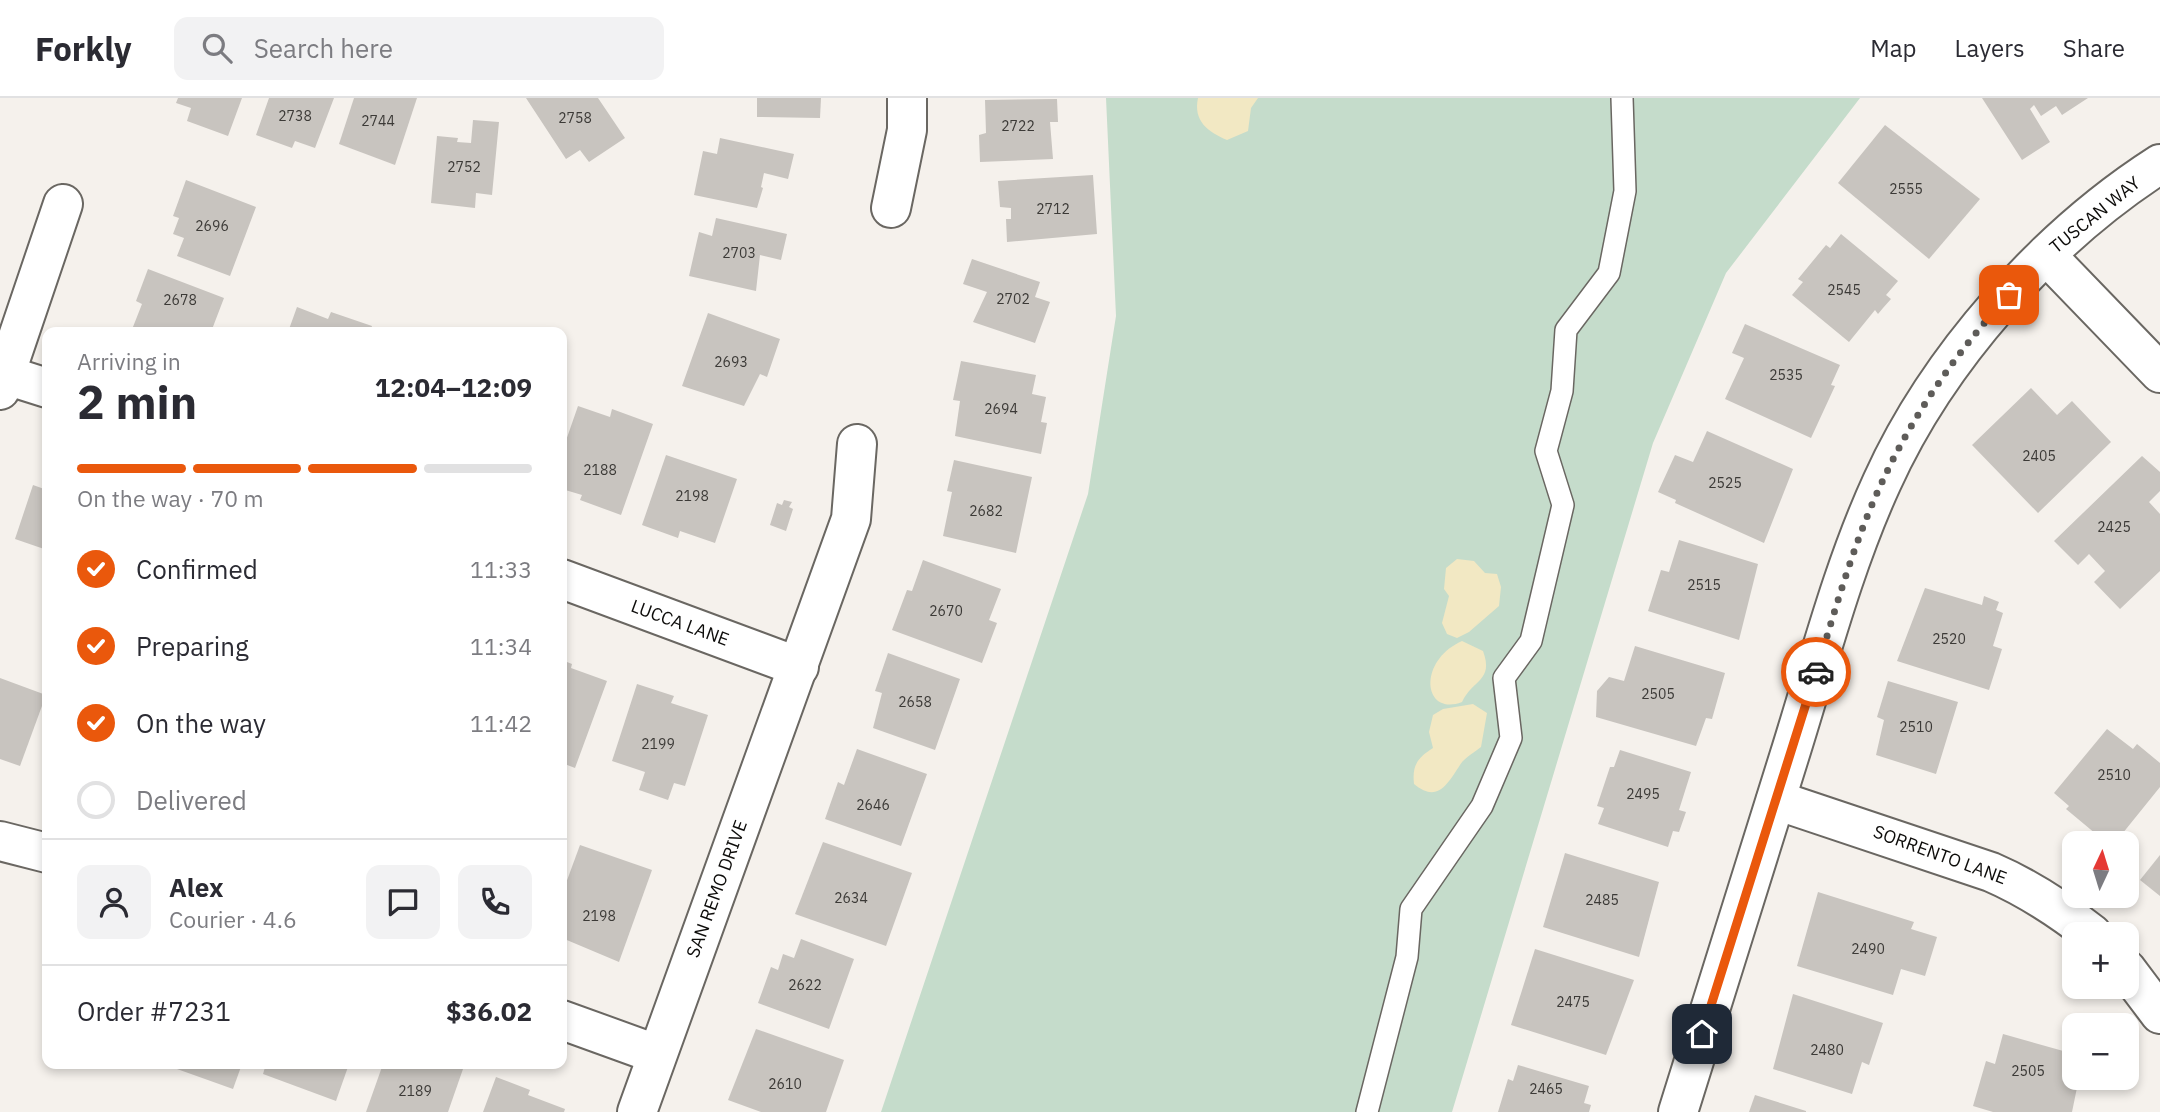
<!DOCTYPE html>
<html lang="en">
<head>
<meta charset="utf-8">
<style>
	body { margin:0; font-family:"IBM Plex Sans",sans-serif; background:#f2f2f3; color:#2b2b33; height:100vh; display:flex; flex-direction:column; font-size:26px; white-space:nowrap }
	* { box-sizing:border-box; margin:0 }
	p { font-size:23px; color:#7c7c81 }
	.icon { flex:none; width:38px; height:38px; fill:none; stroke:currentColor; stroke-width:2; stroke-linecap:round; stroke-linejoin:round }
	.map { position:relative; flex:1; overflow:hidden }
	.panel { position:absolute; left:42px; top:229px; width:525px; height:742px; display:flex; flex-direction:column; background:#fff; border-radius:14px; box-shadow:0 4px 10px #0003 }
	.panel>* { flex:none }
	.needle { width:46px; rotate:4deg }
	.fabs { position:absolute; left:2062px; top:733px; display:grid; gap:14px }
	.fabs a { display:grid; place-items:center; width:77px; height:77px; border-radius:14px; background:#fff; box-shadow:0 4px 10px #0003; font-size:35px }
	.pin { position:absolute; display:grid; place-items:center; width:60px; height:60px; color:#fff; margin:-30px; border-radius:14px; box-shadow:0 4px 10px #0006 }
	.courier { position:absolute; display:grid; place-items:center; width:70px; height:70px; margin:-35px; border:5px solid #ea580c; border-radius:50%; background:#fff; color:#222; box-shadow:0 2px 9px #0007 }
	.overview em { font-style:normal; font-weight:800 }
	.overview div { display:flex; flex-direction:column-reverse }
	.overview { display:flex; align-items:center; justify-content:space-between; height:119px; padding:0 35px }
	h1 { font-size:46px; font-weight:800; line-height:52px }
	.bar { display:grid; grid-template-columns:repeat(4,1fr); gap:10px 7px; align-content:center; height:84px; padding:0 35px }
	.bar i { height:9px; border-radius:5px; background:#e1e1e2 }
	.bar .on { background:#ea580c }
	.bar p { grid-column:span 4 }
	.line { display:flex; align-items:center; gap:18px; padding:0 35px; border-top:2px solid #e1e1e2 }
	.line div { flex:1 }
	.round { display:grid; place-items:center; flex:none; width:74px; height:74px; border-radius:14px; background:#f2f2f3 }
	ol { padding:0 35px; list-style:none }
	li { display:flex; align-items:center; gap:21px; height:77px }
	li p { margin-inline-start:auto }
	li .icon { padding:7px; border-radius:50%; background:#ea580c; color:#fff; stroke-width:4 }
	li:last-child { color:#7c7c81 }
	li i { width:38px; height:38px; border:4px solid #e1e1e2; border-radius:50% }
	header { display:flex; align-items:center; gap:42px; box-sizing:border-box; height:98px; padding:0 35px; background:#fff; border-bottom:2px solid #e1e1e2 }
	header strong { font-size:33px }
	nav { display:flex; gap:38px; margin-inline-start:auto; font-size:24px }
	.search { width:490px; height:63px; background:#f2f2f3; display:flex; align-items:center; gap:18px; box-sizing:border-box; padding:0 24px; border-radius:14px; color:#7c7c81; font-size:26px }
	.map>svg:first-child { display:block }
	.green { fill:#c5dccb }
	.sand { fill:#f2e8c3 }
	.building { fill:#c8c4bf }
	.lines { fill:none; stroke-linecap:round; stroke-linejoin:round }
	.lane-casing { stroke:#6a6762; stroke-width:24 }
	.street-casing { stroke:#6a6762; stroke-width:42 }
	.lane { stroke:#fff; stroke-width:21 }
	.street { stroke:#fff; stroke-width:38 }
	.done { stroke:#5e5c59; stroke-width:7; stroke-dasharray:0 12.6 }
	.route { stroke:#ea580c; stroke-width:9 }
	.labels { text-anchor:middle; stroke-width:5; stroke-linejoin:round; paint-order:stroke }
	.number-label { font-size:14px; fill:#3c3a37 }
	.street-label { font-size:18px; fill:#0d0c0a; stroke:#fff }
</style>
</head>
<body>
<header>
<strong>Forkly</strong>
<div class="search"><svg class="icon" aria-label="search" viewBox="0 0 24 24"><circle cx="10" cy="10" r="6"/><path d="M15 15l6 6"/></svg>Search here</div>
<nav><a>Map</a><a>Layers</a><a>Share</a></nav>
</header>
<div class="map">
<svg width="2160" height="1014" viewBox="0 0 2160 1014">
	<rect width="100%" height="100%" fill="#f5f1ec"/>
	<polygon class="green" points="1106,0 1860,0 1726,175 1653,345 1452,1014 881,1014 1088,396 1116,218"/>
	<g class="sand">
		<path d="M1198,0H1258L1251,10L1248,33L1227,42C1208,34 1193,23 1198,0Z"/>
		<polygon points="1457,461 1474,463 1485,475 1497,476 1501,489 1499,508 1469,534 1457,540 1447,536 1442,525 1449,498 1444,491 1446,470"/>
		<path d="M1462,543L1483,553C1494,583 1473,581 1462,604C1423,619 1417,563 1462,543Z"/>
		<path d="M1473,606L1487,615L1481,649C1475,654 1464,660 1460,667C1448,685 1438,706 1414,686C1412,668 1417,660 1433,650L1429,634L1433,617L1443,611Z"/>
	</g>
	<g class="building">
		<polygon points="178,0 242,0 228,38 187,23 191,10 176,5"/>
		<polygon points="269,0 334,0 315,50 295,43 292,50 256,37"/>
		<polygon points="354,0 417,0 395,67 339,46"/>
		<polygon points="526,0 598,0 625,40 589,64 580,52 566,61"/>
		<polygon points="757,0 821,0 820,20 757,19"/>
		<polygon points="1982,0 2088,0 2062,17 2056,8 2041,18 2034,7 2030,11 2050,44 2022,62"/>
		<polygon points="1057,1 1058,24 1050,24 1053,61 980,64 979,37 986,35 985,2"/>
		<polygon points="473,22 499,24 492,97 476,95 475,110 431,105 437,38 458,40 457,44 471,45"/>
		<polygon points="1885,27 1980,101 1929,161 1838,85"/>
		<polygon points="720,40 794,56 788,81 764,75 761,89 763,90 757,110 694,97 703,53 717,56"/>
		<polygon points="1093,77 1097,136 1007,144 1006,121 1011,121 1011,110 1000,109 998,83"/>
		<polygon points="186,82 256,109 230,178 177,158 184,140 173,136 179,120 173,118"/>
		<polygon points="716,120 787,136 781,162 760,157 756,193 689,178 699,134 712,138"/>
		<polygon points="1841,136 1898,183 1886,197 1891,201 1883,210 1878,216 1875,212 1849,244 1792,197 1803,184 1798,181 1826,147 1830,150"/>
		<polygon points="972,161 1040,184 1035,199 1050,204 1035,245 973,224 987,194 963,186"/>
		<polygon points="148,171 224,200 211,234 131,234 142,206 136,203"/>
		<polygon points="297,209 328,221 331,214 372,228 370,234 288,234"/>
		<polygon points="708,215 780,241 767,279 760,276 744,308 682,288"/>
		<polygon points="1745,226 1840,267 1831,287 1835,288 1811,340 1725,301 1744,260 1732,255"/>
		<polygon points="961,263 1036,277 1032,296 1046,299 1041,324 1047,325 1041,356 955,338 960,303 953,302"/>
		<polygon points="2031,290 2057,317 2072,303 2111,344 2038,415 1972,347"/>
		<polygon points="578,308 610,319 612,311 653,326 621,417 580,402 582,397 562,391 562,354"/>
		<polygon points="1707,333 1793,371 1764,445 1675,405 1676,402 1658,394 1675,357 1693,364"/>
		<polygon points="666,357 737,381 715,445 680,433 678,440 642,427"/>
		<polygon points="2142,358 2160,374 2160,393 2149,404 2160,416 2160,473 2120,511 2094,484 2105,473 2089,456 2078,467 2054,443"/>
		<polygon points="954,362 1032,379 1016,455 943,438 952,394 947,393"/>
		<polygon points="33,387 47,392 47,452 15,441"/>
		<polygon points="784,402 792,404 789,409 793,411 786,433 770,427 777,405 782,407"/>
		<polygon points="1679,442 1758,466 1739,542 1648,513 1661,472 1669,474"/>
		<polygon points="923,462 1001,491 989,522 997,525 982,565 892,532 907,492 912,493"/>
		<polygon points="1925,490 1982,507 1984,498 1999,504 1996,512 2003,515 1993,548 2002,551 1989,592 1897,563"/>
		<polygon points="1635,548 1725,575 1712,621 1706,620 1696,648 1596,619 1597,593 1609,579 1624,583"/>
		<polygon points="888,555 960,581 935,652 873,630 882,595 875,593"/>
		<polygon points="562,562 572,566 571,570 607,583 575,670 562,665"/>
		<polygon points="0,580 46,597 20,668 0,661"/>
		<polygon points="1888,583 1958,604 1936,676 1876,657 1884,622 1877,619"/>
		<polygon points="637,586 674,598 671,605 708,617 685,688 674,685 668,702 639,692 645,674 612,663"/>
		<polygon points="2107,631 2133,651 2137,646 2160,665 2160,689 2114,746 2108,746 2066,711 2069,708 2054,695"/>
		<polygon points="857,651 927,676 901,748 825,721 838,684 844,687"/>
		<polygon points="1620,652 1691,674 1679,712 1686,714 1679,734 1673,733 1668,749 1598,726 1604,710 1597,708 1610,669 1614,669"/>
		<polygon points="823,744 912,775 886,848 795,816"/>
		<polygon points="580,747 652,772 619,864 562,840 562,796"/>
		<polygon points="1565,755 1659,784 1639,859 1543,829"/>
		<polygon points="2160,757 2160,798 2140,782"/>
		<polygon points="1818,794 1914,824 1911,831 1937,839 1925,878 1901,871 1893,897 1797,868"/>
		<polygon points="801,841 854,861 829,931 758,905 771,869 778,872 783,856 794,860"/>
		<polygon points="1535,851 1634,882 1606,957 1511,927"/>
		<polygon points="1793,896 1883,925 1869,967 1862,964 1852,996 1773,971"/>
		<polygon points="756,931 844,962 826,1014 761,1014 728,1002"/>
		<polygon points="2003,936 2074,956 2074,980 2079,980 2072,1014 1993,1014 1973,1008 1986,963 1995,966"/>
		<polygon points="163,966 242,966 233,991"/>
		<polygon points="266,966 349,966 336,1003 263,976"/>
		<polygon points="383,966 451,966 463,971 448,1014 366,1014"/>
		<polygon points="1518,967 1589,988 1584,1005 1591,1007 1589,1014 1498,1014 1508,981 1513,983"/>
		<polygon points="496,979 530,992 528,997 565,1011 564,1014 483,1014"/>
		<polygon points="1755,997 1806,1013 1806,1014 1749,1014"/>
	</g>
	<g class="lines">
		<defs>
			<polyline id="lane" points="1367,1014 1407,859 1411,811 1482,708 1511,640 1504,580 1531,543 1563,407 1546,353 1562,293 1566,232 1609,175 1625,93 1622,0"/>
			<g id="street">
				<polyline points="891,110 907,32 907,0"/>
				<polyline points="2046,157 2160,275"/>
				<polyline points="6,277 47,290"/>
				<polyline points="0,292 63,106"/>
				<polyline points="562,481 799,569"/>
				<path d="M1776,702L1991,774C2028,790 2060,811 2092,836"/>
				<polyline points="0,743 47,755"/>
				<polyline points="2126,871 2160,916"/>
				<polyline points="562,922 656,956"/>
				<polyline points="637,1014 851,421 857,346"/>
				<path d="M1678,1014C1715,896 1752,777 1789,659C1818,567 1842,471 1882,384C1938,260 2046,139 2160,66"/>
			</g>
		</defs>
		<use href="#lane" class="lane-casing"/>
		<use href="#street" class="street-casing"/>
		<use href="#lane" class="lane"/>
		<use href="#street" class="street"/>
	</g>
	<g class="lines">
		<path class="done" d="M1816,574C1836,510 1854,443 1883,382C1914,315 1959,251 2009,197"/>
		<polyline class="route" points="1702,936 1816,574"/>
	</g>
	<g class="labels">
		<g class="number-label">
			<text x="295" y="23">2738</text>
			<text x="575" y="25">2758</text>
			<text x="378" y="28">2744</text>
			<text x="1018" y="33">2722</text>
			<text x="464" y="74">2752</text>
			<text x="1906" y="96">2555</text>
			<text x="1053" y="116">2712</text>
			<text x="212" y="133">2696</text>
			<text x="739" y="160">2703</text>
			<text x="1844" y="197">2545</text>
			<text x="1013" y="206">2702</text>
			<text x="180" y="207">2678</text>
			<text x="731" y="269">2693</text>
			<text x="1786" y="282">2535</text>
			<text x="1001" y="316">2694</text>
			<text x="2039" y="363">2405</text>
			<text x="600" y="377">2188</text>
			<text x="1725" y="390">2525</text>
			<text x="692" y="403">2198</text>
			<text x="986" y="418">2682</text>
			<text x="2114" y="434">2425</text>
			<text x="1704" y="492">2515</text>
			<text x="946" y="518">2670</text>
			<text x="1949" y="546">2520</text>
			<text x="1658" y="601">2505</text>
			<text x="915" y="609">2658</text>
			<text x="1916" y="634">2510</text>
			<text x="658" y="651">2199</text>
			<text x="2114" y="682">2510</text>
			<text x="1643" y="701">2495</text>
			<text x="873" y="712">2646</text>
			<text x="851" y="805">2634</text>
			<text x="1602" y="807">2485</text>
			<text x="599" y="823">2198</text>
			<text x="1868" y="856">2490</text>
			<text x="805" y="892">2622</text>
			<text x="1573" y="909">2475</text>
			<text x="1827" y="957">2480</text>
			<text x="2028" y="978">2505</text>
			<text x="785" y="991">2610</text>
			<text x="1546" y="996">2465</text>
			<text x="415" y="998">2189</text>
		</g>
		<g class="street-label">
			<text transform="translate(2095 117) rotate(-39)" y="6">TUSCAN WAY</text>
			<text transform="translate(680 525) rotate(20)" y="6">LUCCA LANE</text>
			<text transform="translate(1940 757) rotate(20)" y="6">SORRENTO LANE</text>
			<text transform="translate(717 791) rotate(-70)" y="6">SAN REMO DRIVE</text>
		</g>
	</g>
</svg>
<div class="fabs">
<a><svg class="needle" viewBox="-14 -14 28 28"><path d="M0-13l5 13h-10z" fill="#e53935"/><path d="M0 13l5-13h-10z" fill="#7c7c81"/></svg></a>
<a>+</a>
<a>−</a>
</div>
<div class="pin" style="left:2009px;top:197px;background:#ea580c"><svg class="icon" aria-label="bag" viewBox="0 0 24 24"><path d="M5 8h14l-1 12H6zM9 8a3 3 0 0 1 6 0"/></svg></div>
<div class="pin" style="left:1702px;top:936px;background:#1f2937"><svg class="icon" aria-label="home" viewBox="0 0 24 24"><path d="M3 11l9-7 9 7M6 9v11h12V9"/></svg></div>
<div class="courier" style="left:1816px;top:574px"><svg class="icon" aria-label="car" viewBox="0 0 24 24"><path d="M5 17H2v-5l4-1 3-4h7l3 4 3 1v5h-3M9 17h6M6 11h13"/><circle cx="7" cy="17" r="2"/><circle cx="17" cy="17" r="2"/></svg></div>
<section class="panel">
<div class="overview"><div><h1>2 min</h1><p>Arriving in</p></div><em>12:04–12:09</em></div>
<div class="bar"><i class="on"></i><i class="on"></i><i class="on"></i><i></i><p>On the way · 70 m</p></div>
<ol>
<li><svg class="icon" aria-label="check" viewBox="0 0 24 24"><path d="M5 12l5 5 9-10"/></svg>Confirmed<p>11:33</p></li>
<li><svg class="icon" aria-label="check" viewBox="0 0 24 24"><path d="M5 12l5 5 9-10"/></svg>Preparing<p>11:34</p></li>
<li><svg class="icon" aria-label="check" viewBox="0 0 24 24"><path d="M5 12l5 5 9-10"/></svg>On the way<p>11:42</p></li>
<li><i></i>Delivered</li>
</ol>
<div class="line" style="height:126px"><a class="round"><svg class="icon" aria-label="person" viewBox="0 0 24 24"><circle cx="12" cy="8" r="4"/><path d="M4 21q1-7 8-7t8 7"/></svg></a><div><b>Alex</b><p>Courier · 4.6</p></div><a class="round"><svg class="icon" aria-label="chat" viewBox="0 0 24 24"><path d="M4 5h16v11H9l-5 4z"/></svg></a><a class="round"><svg class="icon" aria-label="phone" viewBox="0 0 24 24"><path d="M5 4h4l2 5-3 2q2 4 5 5l2-3 5 2v4C11 20 4 13 5 4z"/></svg></a></div>
<div class="line" style="height:91px"><div>Order #7231</div><b>$36.02</b></div>
</section>
</div>
</body>
</html>
